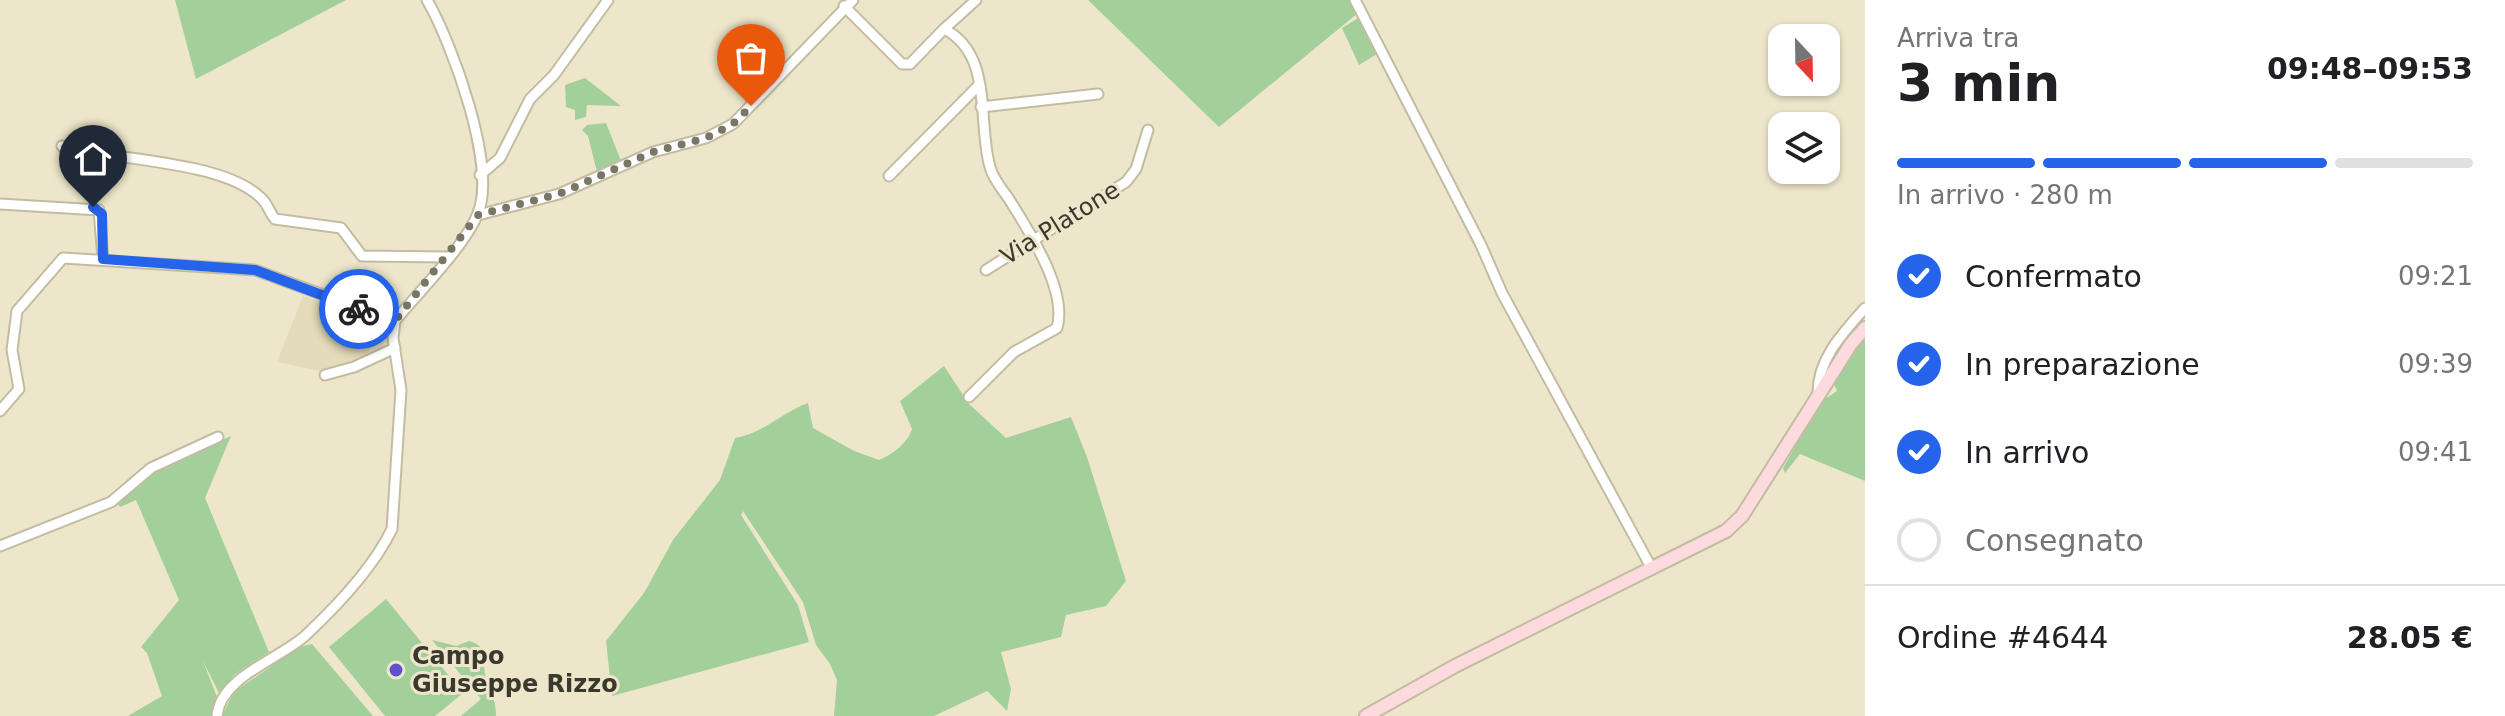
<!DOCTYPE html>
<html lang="it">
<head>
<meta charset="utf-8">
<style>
	body { margin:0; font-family:"DejaVu Sans",sans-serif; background:#f2f2f2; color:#202124; height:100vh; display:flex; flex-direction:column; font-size:30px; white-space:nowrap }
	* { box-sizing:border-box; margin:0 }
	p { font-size:26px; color:#757577 }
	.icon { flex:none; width:44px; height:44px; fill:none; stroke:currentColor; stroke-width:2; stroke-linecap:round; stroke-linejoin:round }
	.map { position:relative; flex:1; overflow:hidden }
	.side { display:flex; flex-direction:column; background:#fff; width:640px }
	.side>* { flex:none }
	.needle { width:52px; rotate:158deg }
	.buttons { position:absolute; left:1768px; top:24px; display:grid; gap:16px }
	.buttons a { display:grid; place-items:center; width:72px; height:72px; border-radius:16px; background:#fff; box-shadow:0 2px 6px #0004; font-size:40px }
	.pin { position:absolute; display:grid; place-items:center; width:68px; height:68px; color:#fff; margin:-82px -34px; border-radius:50% 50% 50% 0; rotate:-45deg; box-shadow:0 0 8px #0007 }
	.pin .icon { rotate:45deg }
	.courier { position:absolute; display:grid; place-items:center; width:80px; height:80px; margin:-40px; border:6px solid #2563eb; border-radius:50%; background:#fff; color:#222; box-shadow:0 2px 10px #0007 }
	.headline em { font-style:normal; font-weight:600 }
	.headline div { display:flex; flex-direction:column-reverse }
	.headline { display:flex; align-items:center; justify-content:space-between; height:136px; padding:0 32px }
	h1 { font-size:52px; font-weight:600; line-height:60px }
	.bar { display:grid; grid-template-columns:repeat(4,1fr); gap:12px 8px; align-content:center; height:96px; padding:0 32px }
	.bar i { height:10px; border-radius:6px; background:#e0e0e0 }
	.bar .active { background:#2563eb }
	.bar p { grid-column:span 4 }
	.line { display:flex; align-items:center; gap:20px; padding:0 32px; border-top:2px solid #e0e0e0 }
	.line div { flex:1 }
	ol { padding:0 32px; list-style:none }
	li { display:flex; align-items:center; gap:24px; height:88px }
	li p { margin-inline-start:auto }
	li .icon { padding:8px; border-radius:50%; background:#2563eb; color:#fff; stroke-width:4 }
	li:last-child { color:#757577 }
	li i { width:44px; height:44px; border:4px solid #e0e0e0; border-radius:50% }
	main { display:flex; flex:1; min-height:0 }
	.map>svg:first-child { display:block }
	.built { fill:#e3dbb9 }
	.green { fill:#a3cf9a }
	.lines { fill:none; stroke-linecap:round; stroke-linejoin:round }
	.street-casing { stroke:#c3bca2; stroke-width:13 }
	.secondary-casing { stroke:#c3bca2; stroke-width:16 }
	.street { stroke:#fff; stroke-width:9 }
	.secondary { stroke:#fcdade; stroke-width:12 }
	.done { stroke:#797665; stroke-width:8; stroke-dasharray:0 14.4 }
	.route { stroke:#2563eb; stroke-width:10 }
	.poi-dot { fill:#5c53cb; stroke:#ede6cb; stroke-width:3 }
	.labels { text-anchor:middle; stroke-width:6; stroke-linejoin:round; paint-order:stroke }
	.street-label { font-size:24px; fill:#3b392e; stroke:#ede6cb }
	.poi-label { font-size:24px; font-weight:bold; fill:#3b392e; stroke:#ede6cb; text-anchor:start }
</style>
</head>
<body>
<main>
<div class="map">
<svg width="1865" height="716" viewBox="0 0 1865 716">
	<rect width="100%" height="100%" fill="#ede6cb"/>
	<polygon class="built" points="303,296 379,320 367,358 324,372 277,362"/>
	<g class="green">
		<polygon points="175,0 346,0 196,79"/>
		<polygon points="1088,0 1352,0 1358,13 1219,127"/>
		<polygon points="1360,17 1377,54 1359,65 1342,28"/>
		<polygon points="585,78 621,106 587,105 586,117 575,120 575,110 566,107 565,85"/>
		<polygon points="606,123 621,161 597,172 588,136 582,130 587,125"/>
		<polygon points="1865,336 1865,481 1800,454 1785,473 1783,468 1822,401 1837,391 1833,382"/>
		<path d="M944,366L969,404L1006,438L1071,417L1087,457L1126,581L1106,606L1066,615L1061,637L1001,652L1011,689L1007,711L987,691L934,716H834L837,680L830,664L816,645L803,602L743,511L741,515L798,605L809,642L612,696L606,641L644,593L673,540L720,480L735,438C764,433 781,413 808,403L813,428L854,451L879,460C893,454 907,444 912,429L900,401Z"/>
		<path d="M231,436L205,498L269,652L234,675L219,693L203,661L217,697L213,716H128L162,696L147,653L141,647L179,600L136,500L120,507L118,504C142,466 191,453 231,436Z"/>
		<polygon points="386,599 463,693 435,716 385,716 329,647"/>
		<path d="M432,640L456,646L469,641C491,647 481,662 486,678C491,693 496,700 496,716H461L481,699Z"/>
		<polygon points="312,644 373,716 222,716 234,692 299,647"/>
	</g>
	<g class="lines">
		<defs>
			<g id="street">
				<polyline points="1355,0 1481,245 1502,293 1652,569"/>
				<path d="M844,6L902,64H910L944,29C994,54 977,123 990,167C993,179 1002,189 1009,199C1028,230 1068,290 1057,328L1014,352L969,397"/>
				<polyline points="944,29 976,0"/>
				<polyline points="981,107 1098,94"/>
				<path d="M62,146C116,161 222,160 261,198C268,204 269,212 275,219L341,228L362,256L447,257"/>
				<polyline points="480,175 500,158 530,99 554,75 608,0"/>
				<polyline points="889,176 979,85"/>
				<polyline points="0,204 99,210 103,259"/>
				<polyline points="478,215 559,194 653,152 706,138 733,124 853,0"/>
				<polyline points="986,270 1126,182 1136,169 1148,130"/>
				<polyline points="325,375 354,367 395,348"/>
				<path d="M1818,394C1817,359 1844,332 1865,308"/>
				<polyline points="0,411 19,389 12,350 17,311 63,258 255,270 395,321"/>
				<polyline points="0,546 111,502 151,468 218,437"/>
				<path d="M217,716C220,677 280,659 306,635C338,605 373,568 392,529L401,390L393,338L395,321C418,293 466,245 478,213C497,166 452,43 427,0"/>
			</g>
			<polyline id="secondary" points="1366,716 1455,666 1726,531 1742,516 1851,344 1865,328"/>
		</defs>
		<use href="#street" class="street-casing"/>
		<use href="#secondary" class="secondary-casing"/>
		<use href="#street" class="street"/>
		<use href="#secondary" class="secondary"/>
	</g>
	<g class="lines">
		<polyline class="done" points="359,309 395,321 478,215 559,194 653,152 706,138 733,124 751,106"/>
		<polyline class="route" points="93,207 102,214 103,259 255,270 359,309"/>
	</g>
	<circle class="poi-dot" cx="396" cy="670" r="8"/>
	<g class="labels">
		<g class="street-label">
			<text transform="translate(1060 223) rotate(-32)" y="8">Via Platone</text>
		</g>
		<g class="poi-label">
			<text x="412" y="664">Campo<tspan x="412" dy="28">Giuseppe Rizzo</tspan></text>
		</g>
	</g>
</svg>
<div class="buttons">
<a><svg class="needle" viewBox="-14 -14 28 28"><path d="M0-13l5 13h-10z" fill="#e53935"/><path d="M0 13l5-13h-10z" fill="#757577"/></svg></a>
<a><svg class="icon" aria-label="layers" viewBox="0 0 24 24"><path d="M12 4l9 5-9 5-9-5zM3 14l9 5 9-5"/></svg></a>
</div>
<div class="pin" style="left:751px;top:106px;background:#ea580c"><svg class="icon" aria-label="bag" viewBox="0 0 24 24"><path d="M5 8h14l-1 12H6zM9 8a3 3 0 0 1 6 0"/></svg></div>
<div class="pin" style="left:93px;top:207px;background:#1f2937"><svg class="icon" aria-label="home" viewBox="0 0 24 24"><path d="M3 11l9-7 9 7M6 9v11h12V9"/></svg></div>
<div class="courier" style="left:359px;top:309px"><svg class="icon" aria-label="bike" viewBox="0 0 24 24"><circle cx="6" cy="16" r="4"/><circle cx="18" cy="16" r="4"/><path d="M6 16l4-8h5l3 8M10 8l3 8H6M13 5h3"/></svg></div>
</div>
<section class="side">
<div class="headline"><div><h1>3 min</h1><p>Arriva tra</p></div><em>09:48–09:53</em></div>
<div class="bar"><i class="active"></i><i class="active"></i><i class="active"></i><i></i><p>In arrivo · 280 m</p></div>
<ol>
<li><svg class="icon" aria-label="check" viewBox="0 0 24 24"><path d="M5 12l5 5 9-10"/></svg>Confermato<p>09:21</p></li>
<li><svg class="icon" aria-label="check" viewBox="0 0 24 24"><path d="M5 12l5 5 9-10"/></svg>In preparazione<p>09:39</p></li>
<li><svg class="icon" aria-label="check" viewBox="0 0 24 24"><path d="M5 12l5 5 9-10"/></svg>In arrivo<p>09:41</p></li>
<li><i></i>Consegnato</li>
</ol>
<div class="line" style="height:104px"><div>Ordine #4644</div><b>28.05 €</b></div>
</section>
</main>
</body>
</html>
